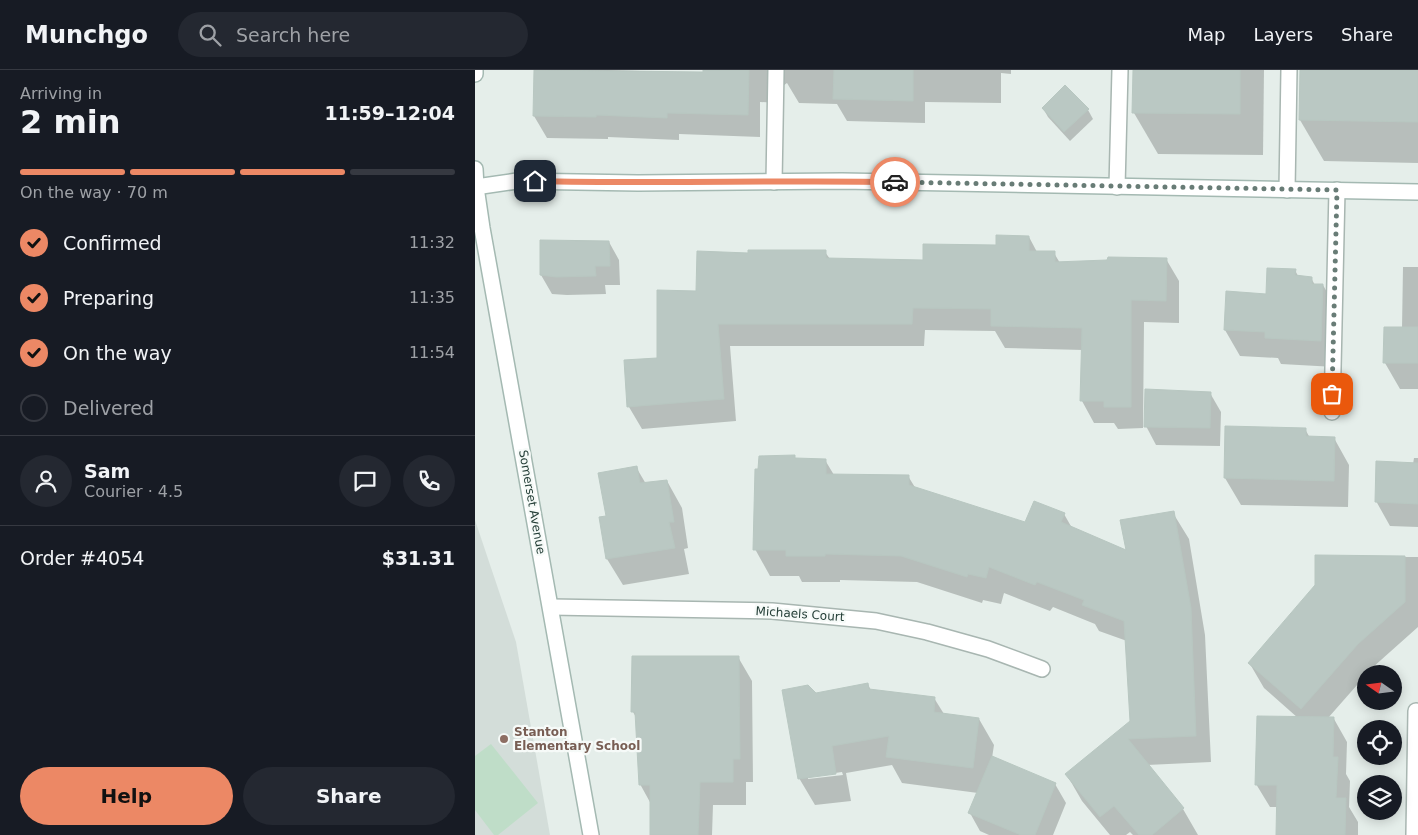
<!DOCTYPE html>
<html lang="en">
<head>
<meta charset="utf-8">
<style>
	body { margin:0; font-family:"DejaVu Sans",sans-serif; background:#242831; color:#f1f3f6; height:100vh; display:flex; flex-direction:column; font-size:19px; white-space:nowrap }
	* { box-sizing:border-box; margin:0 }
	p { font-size:16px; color:#9ea1a6 }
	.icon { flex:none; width:28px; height:28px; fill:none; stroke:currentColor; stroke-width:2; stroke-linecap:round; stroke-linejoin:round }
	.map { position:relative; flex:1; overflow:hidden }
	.panel { display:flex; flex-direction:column; background:#171b24; width:475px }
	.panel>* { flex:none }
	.needle { width:32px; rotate:284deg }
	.controls { position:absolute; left:882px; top:595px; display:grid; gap:10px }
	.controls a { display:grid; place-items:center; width:45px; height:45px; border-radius:50%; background:#171b24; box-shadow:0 2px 12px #0003; font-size:25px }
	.pin { position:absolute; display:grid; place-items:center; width:42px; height:42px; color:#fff; margin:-21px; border-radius:10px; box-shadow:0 2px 8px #0006 }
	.courier { position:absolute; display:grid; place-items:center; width:50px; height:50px; margin:-25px; border:4px solid #ec8865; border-radius:50%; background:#fff; color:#222; box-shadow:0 1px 6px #0007 }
	.summary em { font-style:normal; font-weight:800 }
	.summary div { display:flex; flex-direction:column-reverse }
	.summary { display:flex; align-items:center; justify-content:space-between; height:85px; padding:0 20px }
	h1 { font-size:32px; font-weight:800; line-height:38px }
	.bar { display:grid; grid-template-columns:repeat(4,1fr); gap:8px 5px; align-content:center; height:60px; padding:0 20px }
	.bar i { height:6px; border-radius:4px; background:#363941 }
	.bar .active { background:#ec8865 }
	.bar p { grid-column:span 4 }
	.line { display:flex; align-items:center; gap:12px; padding:0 20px; border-top:1px solid #363941 }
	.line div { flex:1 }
	.round { display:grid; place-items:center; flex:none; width:52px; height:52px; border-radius:26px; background:#242831 }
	ol { padding:0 20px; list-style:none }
	li { display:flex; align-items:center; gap:15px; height:55px }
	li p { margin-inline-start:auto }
	li .icon { padding:5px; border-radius:50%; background:#ec8865; color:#111; stroke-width:4 }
	li:last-child { color:#9ea1a6 }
	li i { width:28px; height:28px; border:2px solid #363941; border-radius:50% }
	.primary-button { display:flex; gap:10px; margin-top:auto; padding:10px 20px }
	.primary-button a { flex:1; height:58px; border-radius:30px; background:#ec8865; color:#111; font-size:20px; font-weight:800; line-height:58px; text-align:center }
	.primary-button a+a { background:#242831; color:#f1f3f6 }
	header { display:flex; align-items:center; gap:30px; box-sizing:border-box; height:70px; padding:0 25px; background:#171b24; border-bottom:1px solid #363941 }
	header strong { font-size:24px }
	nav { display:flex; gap:28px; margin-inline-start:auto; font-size:18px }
	.search { width:350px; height:45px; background:#242831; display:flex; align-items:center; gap:12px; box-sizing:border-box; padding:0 18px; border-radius:28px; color:#9ea1a6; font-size:19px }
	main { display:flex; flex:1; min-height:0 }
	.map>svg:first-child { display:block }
	.built { fill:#d3ddd9 }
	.green { fill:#bfddc8 }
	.shadow { fill:#0003; fill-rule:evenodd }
	.building { fill:#bac8c3; stroke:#b8c7c1 }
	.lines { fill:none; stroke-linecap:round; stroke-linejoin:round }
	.lane-casing { stroke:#a8b6b1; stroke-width:18 }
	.street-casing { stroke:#a8b6b1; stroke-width:18 }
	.secondary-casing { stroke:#a4b9b2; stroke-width:18 }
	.lane { stroke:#fff; stroke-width:15 }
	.street { stroke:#fff; stroke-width:15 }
	.secondary { stroke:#fff; stroke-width:15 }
	.done { stroke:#687c76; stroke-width:5; stroke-dasharray:0 9 }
	.route { stroke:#ec8865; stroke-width:6 }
	.education-dot { fill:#8d6e63; stroke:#f6faf8; stroke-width:2 }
	.labels { text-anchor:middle; stroke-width:4.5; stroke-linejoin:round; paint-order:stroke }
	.street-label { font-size:12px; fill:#253f38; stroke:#f6faf8 }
	.education-label { font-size:12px; font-weight:bold; fill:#785e54; stroke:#f6faf8; text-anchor:start }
</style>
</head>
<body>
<header>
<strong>Munchgo</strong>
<div class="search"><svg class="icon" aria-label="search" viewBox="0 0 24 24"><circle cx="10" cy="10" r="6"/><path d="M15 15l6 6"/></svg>Search here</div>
<nav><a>Map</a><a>Layers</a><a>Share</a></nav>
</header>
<main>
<section class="panel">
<div class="summary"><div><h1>2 min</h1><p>Arriving in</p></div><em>11:59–12:04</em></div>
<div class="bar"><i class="active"></i><i class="active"></i><i class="active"></i><i></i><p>On the way · 70 m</p></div>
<ol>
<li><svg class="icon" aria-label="check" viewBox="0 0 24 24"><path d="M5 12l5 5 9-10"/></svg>Confirmed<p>11:32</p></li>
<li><svg class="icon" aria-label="check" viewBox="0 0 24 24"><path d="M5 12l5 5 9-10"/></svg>Preparing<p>11:35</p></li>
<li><svg class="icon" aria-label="check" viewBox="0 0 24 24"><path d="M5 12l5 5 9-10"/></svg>On the way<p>11:54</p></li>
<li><i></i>Delivered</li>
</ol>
<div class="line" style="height:90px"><a class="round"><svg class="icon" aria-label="person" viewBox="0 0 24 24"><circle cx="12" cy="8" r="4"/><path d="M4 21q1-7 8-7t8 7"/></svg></a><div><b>Sam</b><p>Courier · 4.5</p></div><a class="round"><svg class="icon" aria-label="chat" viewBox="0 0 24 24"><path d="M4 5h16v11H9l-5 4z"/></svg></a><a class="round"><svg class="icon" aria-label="phone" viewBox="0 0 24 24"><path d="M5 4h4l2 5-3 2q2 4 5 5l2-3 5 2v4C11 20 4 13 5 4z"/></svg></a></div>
<div class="line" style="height:65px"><div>Order #4054</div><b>$31.31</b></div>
<div class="primary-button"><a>Help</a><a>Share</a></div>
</section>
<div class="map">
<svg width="943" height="765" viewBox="0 0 943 765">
	<rect width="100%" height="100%" fill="#e5eeea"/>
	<polygon class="built" points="0,450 41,572 75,765 0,765"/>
	<polygon class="green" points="16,674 63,733 23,765 19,765 0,740 0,686"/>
	<g class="shadow">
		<polygon points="60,0 134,0 229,3 229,0 536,0 536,4 526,3 526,33 450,32 450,53 372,51 362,34 324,33 312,13 305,18 304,33 285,32 285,67 204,64 204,70 133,67 133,69 72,68 59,46"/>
		<polygon points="659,0 789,0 788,85 683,84 659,43"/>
		<polygon points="826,0 943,0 943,93 849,91 825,50"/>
		<polygon points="594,21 613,40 618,49 595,71 573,47 568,38"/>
		<polygon points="554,167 562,182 579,183 585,193 691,189 704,211 704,253 669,252 668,358 643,359 639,353 619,353 607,331 608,280 530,278 520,261 450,260 449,276 255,276 261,351 167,359 154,337 222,222 274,184 350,182 355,189 449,191 522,177"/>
		<polygon points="134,172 144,190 145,215 130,215 131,224 92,225 77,224 66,205"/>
		<polygon points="928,197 943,197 943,319 925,319 910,293 927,258"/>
		<polygon points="820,200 823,206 836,208 840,215 848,215 863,242 860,297 806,294 803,288 765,286 750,260"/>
		<polygon points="735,323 746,342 745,376 681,375 671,356"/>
		<polygon points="751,357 830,359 835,368 859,368 874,395 873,437 766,435 750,408"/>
		<polygon points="939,388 943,388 943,457 915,456 901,431 938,394"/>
		<polygon points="320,389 350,390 359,405 433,406 441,419 551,454 589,444 597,458 653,482 698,443 714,469 730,565 736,692 672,695 708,739 723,765 658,765 655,762 651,765 635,765 607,731 592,705 656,651 652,571 624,561 620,554 578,537 575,541 529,523 526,534 508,530 507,533 442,512 365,510 365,512 327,512 324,506 295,506 280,479"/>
		<polygon points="161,397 171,414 192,411 207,438 213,478 209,479 214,504 148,515 132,489 125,448 132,447"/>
		<polygon points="841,487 943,487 943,557 897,598 853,648 859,649 872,672 871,704 875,711 874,737 883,752 883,765 802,765 802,737 795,737 781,714 823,648 789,618 775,594 841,516"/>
		<polygon points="263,587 277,611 278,712 271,712 271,735 238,735 237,765 176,765 176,734 165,714 162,649 158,642"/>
		<path d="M393,615L396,620L459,628L469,644L504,649L519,675L517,688L580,714L591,733L578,765H514L505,761L495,743L503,723L427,713L417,695L371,703L376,731L340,735L324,708L340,624ZM367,702L368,705L333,709V707Z"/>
	</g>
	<g class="building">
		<polygon points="59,0 228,2 228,0 274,0 273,45 192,43 192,48 121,45 121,47 58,46"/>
		<polygon points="359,0 438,0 438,31 358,29"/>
		<polygon points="658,0 765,0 765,44 657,43"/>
		<polygon points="825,0 943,0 943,52 824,50"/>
		<polygon points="590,15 614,39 589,62 567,38"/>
		<polygon points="521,165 554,166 554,181 580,181 580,192 632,190 633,187 692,188 691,231 656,230 656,337 629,337 629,331 605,331 607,258 516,256 516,239 438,238 437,254 243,254 249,329 152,337 149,290 182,288 182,220 221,221 222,181 273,183 273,180 351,180 351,188 448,190 448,174 521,175"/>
		<polygon points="65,170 134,171 135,196 120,196 121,206 81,207 65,205"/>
		<polygon points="792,198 821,199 820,205 837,207 837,214 848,214 846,271 790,268 790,262 749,260 751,221 791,224"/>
		<polygon points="909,257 943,257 943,293 908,293"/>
		<polygon points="670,319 736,322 735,358 669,357"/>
		<polygon points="750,356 831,358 831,366 860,367 859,411 749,408"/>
		<polygon points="320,385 320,388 351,389 351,404 434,405 434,415 550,452 559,431 590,443 586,452 651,480 645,450 699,441 716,538 721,666 653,669 709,738 677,765 664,765 639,736 625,747 590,704 655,651 649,551 607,535 609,530 562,512 560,515 514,497 511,508 493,504 492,507 426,486 350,484 350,486 311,486 311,480 278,480 280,399 283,399 284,386"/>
		<polygon points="901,391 943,393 943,434 900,432"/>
		<polygon points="162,396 165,413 192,410 199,452 194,452 200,478 131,489 124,447 131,446 123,403"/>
		<polygon points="840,485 930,486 930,532 883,574 826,639 773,593 840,515"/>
		<polygon points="157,586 264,586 265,689 258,689 258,712 225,712 223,765 175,765 175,715 164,715 160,642 156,642"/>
		<polygon points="393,613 394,619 460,627 459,642 504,648 498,698 411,687 414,666 357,676 361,704 323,709 307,620 333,615 341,623"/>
		<polygon points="782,646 859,647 858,687 863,687 861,728 871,728 870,765 801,765 802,715 780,715"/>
		<polygon points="517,686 581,713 560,765 546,765 493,743"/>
	</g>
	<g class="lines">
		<defs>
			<g id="lane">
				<polyline points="299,112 301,0"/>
				<polyline points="642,117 645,0"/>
				<polyline points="812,120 814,0"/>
				<polyline points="857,342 862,120"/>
			</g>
			<g id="street">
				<polyline points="76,537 297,541 401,551 452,562 513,579 567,599"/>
				<polyline points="939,765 941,641"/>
			</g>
			<g id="secondary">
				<polyline points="0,4 0,0"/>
				<polyline points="0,99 1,117 7,158 116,765"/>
				<polyline points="0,117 42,111 163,113 367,111 943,122"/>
			</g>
		</defs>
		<use href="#lane" class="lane-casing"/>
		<use href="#street" class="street-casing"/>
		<use href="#secondary" class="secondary-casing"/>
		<use href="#lane" class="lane"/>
		<use href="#street" class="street"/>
		<use href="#secondary" class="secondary"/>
	</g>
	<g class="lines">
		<polyline class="done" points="420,112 862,120 857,324"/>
		<path class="route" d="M60,111C180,114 300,110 420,112"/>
	</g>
	<circle class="education-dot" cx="29" cy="669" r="5"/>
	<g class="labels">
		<g class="street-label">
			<text transform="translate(57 432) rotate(80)" y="4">Somerset Avenue</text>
			<text transform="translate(325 544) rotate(4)" y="4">Michaels Court</text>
		</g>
		<g class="education-label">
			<text x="39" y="666">Stanton<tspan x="39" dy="14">Elementary School</tspan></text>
		</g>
	</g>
</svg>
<div class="controls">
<a><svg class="needle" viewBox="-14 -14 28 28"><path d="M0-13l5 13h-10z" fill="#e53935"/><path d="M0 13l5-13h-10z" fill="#9ea1a6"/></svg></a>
<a><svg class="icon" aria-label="locate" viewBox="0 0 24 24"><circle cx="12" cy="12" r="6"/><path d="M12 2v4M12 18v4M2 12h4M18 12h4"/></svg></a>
<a><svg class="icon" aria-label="layers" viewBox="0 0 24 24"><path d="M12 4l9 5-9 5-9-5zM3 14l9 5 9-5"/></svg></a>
</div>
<div class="pin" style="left:857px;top:324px;background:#ea580c"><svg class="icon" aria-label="bag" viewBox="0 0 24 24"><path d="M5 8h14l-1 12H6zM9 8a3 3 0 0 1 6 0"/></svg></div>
<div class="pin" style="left:60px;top:111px;background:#1f2937"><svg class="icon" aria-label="home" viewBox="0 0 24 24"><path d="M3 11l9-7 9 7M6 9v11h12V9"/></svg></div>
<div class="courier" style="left:420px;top:112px"><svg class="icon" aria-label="car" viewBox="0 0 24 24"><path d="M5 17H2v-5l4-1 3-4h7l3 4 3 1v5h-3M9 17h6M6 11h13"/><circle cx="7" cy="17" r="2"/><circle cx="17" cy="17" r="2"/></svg></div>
</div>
</main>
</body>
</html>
